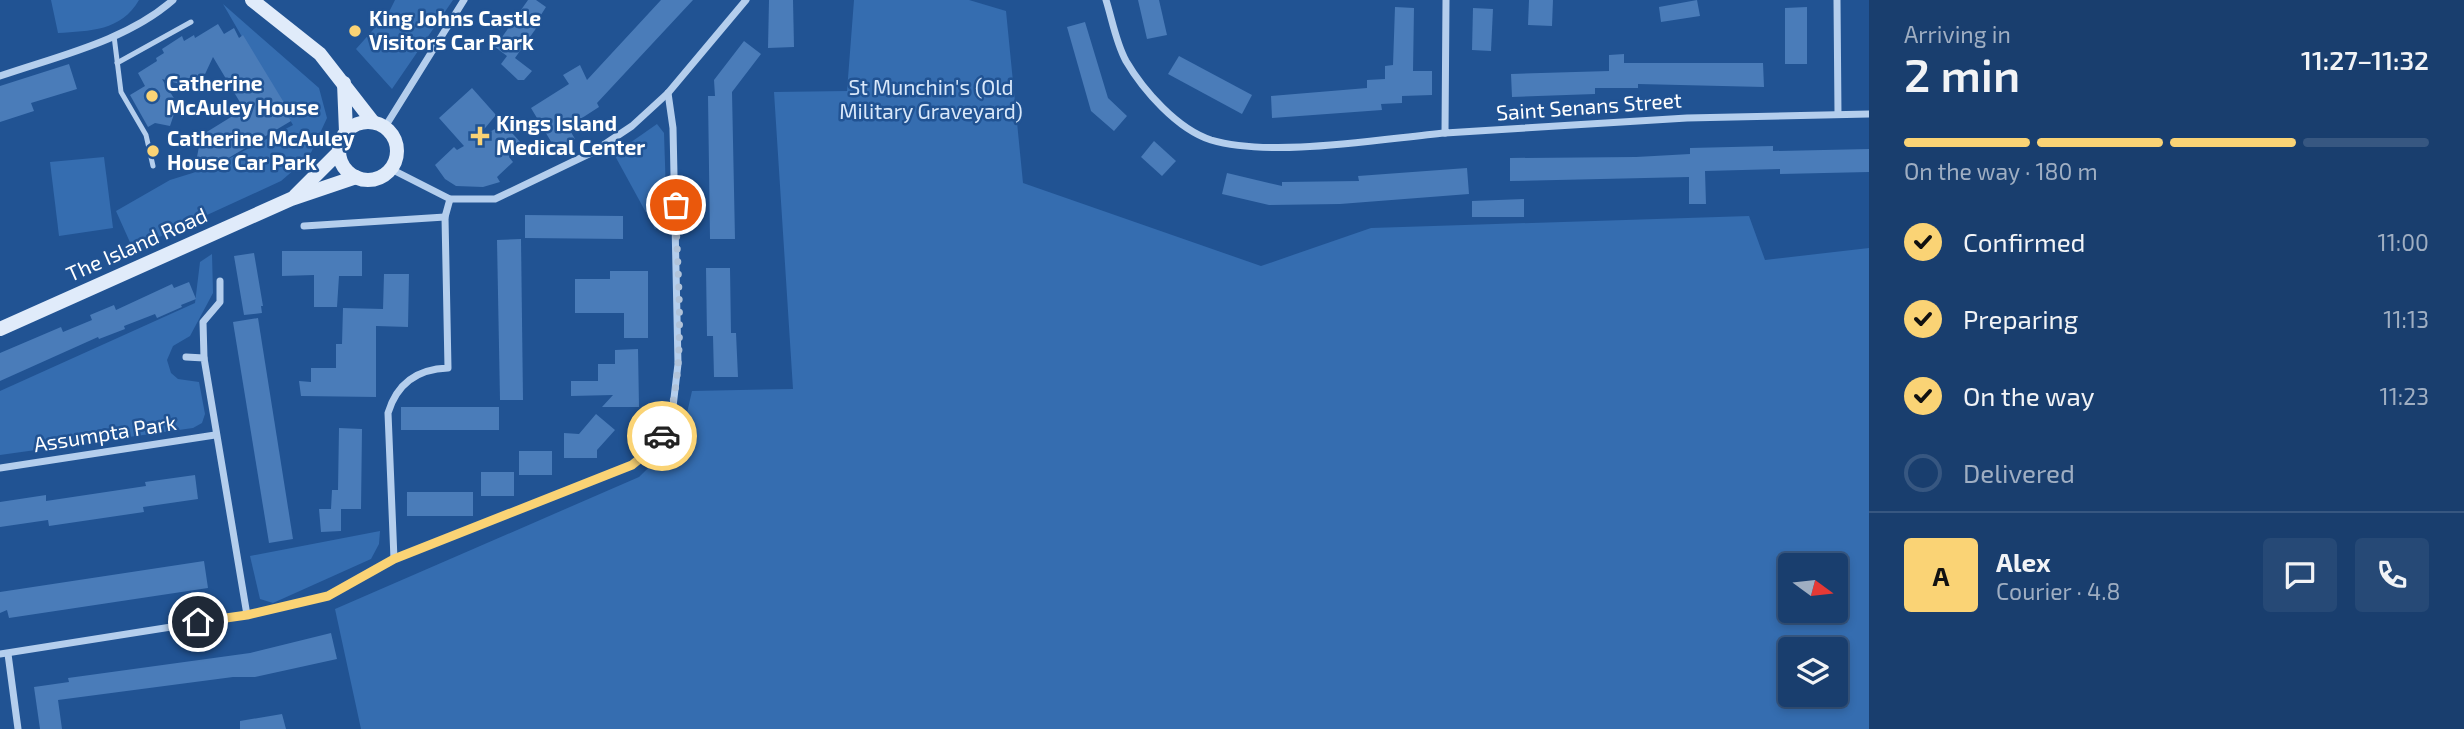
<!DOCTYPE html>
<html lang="en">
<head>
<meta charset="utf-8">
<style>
	body { margin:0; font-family:"Exo 2",sans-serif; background:#264976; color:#f1f3f6; height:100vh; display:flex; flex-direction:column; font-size:26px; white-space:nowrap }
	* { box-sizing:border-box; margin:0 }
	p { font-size:23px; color:#9faec2 }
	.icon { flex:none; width:38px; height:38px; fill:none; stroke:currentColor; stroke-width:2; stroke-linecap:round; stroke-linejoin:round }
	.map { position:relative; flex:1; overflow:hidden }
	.details { display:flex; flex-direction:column; background:#193e6e; width:595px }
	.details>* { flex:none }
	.needle { width:46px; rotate:105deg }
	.buttons { position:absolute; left:1778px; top:553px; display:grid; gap:14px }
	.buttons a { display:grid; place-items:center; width:70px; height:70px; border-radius:7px; background:#193e6e; box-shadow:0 4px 10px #0003,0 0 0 2px #375781; font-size:35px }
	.pin { position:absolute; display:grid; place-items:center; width:60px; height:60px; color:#fff; margin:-30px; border:4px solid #fff; border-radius:50%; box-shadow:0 2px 7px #0007 }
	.courier { position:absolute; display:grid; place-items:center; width:70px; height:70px; margin:-35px; border:5px solid #fad375; border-radius:50%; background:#fff; color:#222; box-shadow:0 2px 9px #0007 }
	.summary em { font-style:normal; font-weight:600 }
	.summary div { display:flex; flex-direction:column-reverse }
	.summary { display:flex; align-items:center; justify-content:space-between; height:119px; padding:0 35px }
	h1 { font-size:46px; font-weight:600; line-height:52px }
	.bar { display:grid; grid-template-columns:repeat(4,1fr); gap:10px 7px; align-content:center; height:84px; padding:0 35px }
	.bar i { height:9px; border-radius:5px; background:#375781 }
	.bar .current { background:#fad375 }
	.bar p { grid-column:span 4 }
	.line { display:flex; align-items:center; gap:18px; padding:0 35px; border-top:2px solid #375781 }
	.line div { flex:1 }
	.round { display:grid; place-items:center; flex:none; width:74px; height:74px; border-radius:7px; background:#264976 }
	ol { padding:0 35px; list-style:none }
	li { display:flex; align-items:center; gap:21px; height:77px }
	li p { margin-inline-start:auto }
	li .icon { padding:7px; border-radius:50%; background:#fad375; color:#111; stroke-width:4 }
	li:last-child { color:#9faec2 }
	li i { width:38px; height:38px; border:4px solid #375781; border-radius:50% }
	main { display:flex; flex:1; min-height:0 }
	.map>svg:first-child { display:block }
	.green { fill:#356db0; fill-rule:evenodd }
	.building { fill:#4a7cb9 }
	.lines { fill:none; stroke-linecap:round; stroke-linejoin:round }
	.lane { stroke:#b4ceed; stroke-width:5 }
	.street { stroke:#b4ceed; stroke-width:7 }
	.secondary { stroke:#e0ebfa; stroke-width:14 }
	.done { stroke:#b1c3d9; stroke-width:7; stroke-dasharray:0 12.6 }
	.route { stroke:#fad375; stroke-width:9 }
	.poi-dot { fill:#fad375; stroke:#215393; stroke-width:2.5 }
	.labels { text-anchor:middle; stroke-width:5; stroke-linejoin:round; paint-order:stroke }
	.poi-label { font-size:21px; font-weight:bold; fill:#fff; stroke:#215393; text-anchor:start }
	.park-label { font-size:21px; fill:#d9e8fa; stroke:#215393 }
	.street-label { font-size:21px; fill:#fff; stroke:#215393 }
</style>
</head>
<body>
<main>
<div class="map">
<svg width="1869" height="729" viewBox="0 0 1869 729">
	<rect width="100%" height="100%" fill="#215393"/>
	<g class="green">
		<path d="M51,0H139C121,31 90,31 58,33Z"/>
		<polygon points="395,0 453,0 392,89 356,49 389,12"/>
		<path d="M854,0H969L1006,11L1023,183L1261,266L1371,228L1749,216L1765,260L1869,248V729H361L335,609L639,477L682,435L692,391L793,389L774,92L847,91ZM1790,565H1836V611H1790ZM1790,649H1836V695H1790Z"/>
		<polygon points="223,4 319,88 327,118 309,157 281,181 133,249 116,211 170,180 215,166 293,125"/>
		<polygon points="657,124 664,133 667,225 655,229 614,154"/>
		<polygon points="104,157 113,228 59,236 50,162"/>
		<polygon points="212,254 213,293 190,336 173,346 167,360 171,373 178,379 199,382 205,414 202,423 193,428 0,455 0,391 195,303 200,262"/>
		<polygon points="380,531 379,544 371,559 273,603 260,599 250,556"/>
	</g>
	<g class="building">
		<polygon points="528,0 536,0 546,7 539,18 542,20 515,58 532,71 524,80 518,80 501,64 507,56 495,47"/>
		<polygon points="661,0 693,0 597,103 599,107 568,127 575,139 556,150 531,108 569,84 563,75 580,65 587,80"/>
		<polygon points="769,0 793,0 794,47 768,48"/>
		<polygon points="1138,0 1159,0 1167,35 1147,39"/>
		<polygon points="1529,0 1553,0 1552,26 1528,25"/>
		<polygon points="1697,0 1700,16 1661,22 1659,7"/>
		<polygon points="1395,7 1414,8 1413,71 1432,71 1432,95 1402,96 1402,103 1381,104 1382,110 1272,118 1271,96 1367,88 1367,80 1385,79 1385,66 1393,65"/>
		<polygon points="1807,7 1807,64 1785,64 1785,8"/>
		<polygon points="1473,8 1493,9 1491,51 1472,50"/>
		<polygon points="1085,22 1108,98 1127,116 1114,131 1091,111 1067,27"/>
		<polygon points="218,24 224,34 234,28 239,38 243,35 286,106 283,108 291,121 215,166 213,162 197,157 200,141 197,138 244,109 213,57 199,87 194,88 162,79 180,108 175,111 170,126 155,123 148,127 130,95 145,86 138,73 157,61 156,58 164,53 162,49 182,36 184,41 194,35 195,38"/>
		<polygon points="744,41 761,54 732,92 735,239 710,239 708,96 715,96 714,80"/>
		<polygon points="1624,54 1624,63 1763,63 1764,87 1638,84 1638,88 1595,88 1595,94 1512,97 1511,74 1609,71 1609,55"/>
		<polygon points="1179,56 1252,95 1242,114 1168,74"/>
		<polygon points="69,64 77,89 31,103 34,111 0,122 0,86"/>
		<polygon points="472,88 496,115 475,140 504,124 522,144 509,157 513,162 497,177 500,182 483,187 456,186 445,179 435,165 454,147 457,150 464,146 439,118"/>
		<polygon points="1154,141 1176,161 1162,176 1141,157"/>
		<polygon points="1773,146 1773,151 1869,149 1869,172 1780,174 1780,169 1705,171 1706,204 1689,204 1689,177 1510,181 1510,158 1636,157 1690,154 1690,148"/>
		<polygon points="1467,168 1469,194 1340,204 1269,205 1222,194 1227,173 1282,186 1282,182 1359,181 1358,176"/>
		<polygon points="1524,199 1524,217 1472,217 1472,201"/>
		<polygon points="525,215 623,216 623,239 525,238"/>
		<polygon points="521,239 523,400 500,400 497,240"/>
		<polygon points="282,251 362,251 362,276 339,276 337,307 314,307 314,275 282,276"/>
		<polygon points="254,253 263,306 261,306 262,313 244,315 234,256"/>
		<polygon points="706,268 730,268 731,333 736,333 738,377 714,377 713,336 707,336"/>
		<polygon points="610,271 648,271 648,338 624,338 624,313 575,313 575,279 610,279"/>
		<polygon points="384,274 409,274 408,327 376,326 376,397 301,396 299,381 311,382 311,368 336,368 336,344 342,344 343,308 383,309"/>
		<polygon points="189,282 196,299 181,305 182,307 157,318 155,314 124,326 125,329 99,339 98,337 0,381 0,353 61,327 63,332 92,320 90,315 114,305 116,310 172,284 174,288"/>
		<polygon points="258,318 293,539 269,543 233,322"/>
		<polygon points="638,349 639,407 602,407 613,395 571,396 571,381 598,381 598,364 615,364 615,350"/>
		<rect x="401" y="407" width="98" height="23"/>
		<polygon points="596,414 615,430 597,450 597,458 564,458 564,433 579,434"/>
		<polygon points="339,428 362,429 361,509 341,509 341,531 321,532 319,509 339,509 331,509 332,490 338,490"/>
		<rect x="519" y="451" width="33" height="24"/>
		<rect x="481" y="472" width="33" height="24"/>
		<polygon points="195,475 198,499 143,507 144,512 49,526 48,520 0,527 0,502 46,495 46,501 146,486 145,482"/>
		<rect x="407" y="492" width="66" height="24"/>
		<polygon points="204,561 208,588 9,618 7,610 0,613 0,592"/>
		<polygon points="331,633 337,659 255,677 233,677 58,700 62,729 40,729 34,687 69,682 68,678 250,653"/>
		<polygon points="282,714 286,729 240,729 240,721"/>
	</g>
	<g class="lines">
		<g class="lane">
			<polyline points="114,36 121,92 146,135 153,166"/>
			<polyline points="117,63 191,22"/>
		</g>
		<g class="street">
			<path d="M1106,0C1112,19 1116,43 1126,61C1143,90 1177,129 1211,140C1272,158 1380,139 1445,133"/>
			<polyline points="1446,0 1445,133 1687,118 1869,114"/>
			<polyline points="1837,0 1838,114"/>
			<path d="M0,76C58,56 126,41 173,0"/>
			<polyline points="385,127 464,0"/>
			<polyline points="391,169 450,199 495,199 593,152 632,126 668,93 746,0"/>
			<polyline points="304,226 445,217"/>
			<polyline points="186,357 204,358 247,615"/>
			<polyline points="204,358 203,322 220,302 220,281"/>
			<polyline points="0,468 215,435"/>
			<path d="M394,559L388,413C397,383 417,369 448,368L445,217L450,199"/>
			<polyline points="0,654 247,615 328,596 394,559 632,465 659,443 672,415 678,364 673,128 668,93"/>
			<polyline points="8,654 18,729"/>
		</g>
		<g class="secondary">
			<polyline points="252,0 320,54 373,122"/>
			<polyline points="344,83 346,132"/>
			<circle cx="368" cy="151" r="29"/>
			<polyline points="295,196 339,152"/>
			<polyline points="0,329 291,199 356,177"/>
		</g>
	</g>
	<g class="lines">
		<path class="done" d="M662,436C690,376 676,272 676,205"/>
		<polyline class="route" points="198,622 247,615 328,596 394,559 632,465 659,443 662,436"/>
	</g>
	<g class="poi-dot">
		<circle cx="355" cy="31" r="7"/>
		<circle cx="152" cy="96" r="7"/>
		<path d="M476.5 125.5h7v7h7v7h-7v7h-7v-7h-7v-7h7z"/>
		<circle cx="153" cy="151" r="7"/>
	</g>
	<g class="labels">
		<g class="poi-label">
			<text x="369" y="26">King Johns Castle<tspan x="369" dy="24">Visitors Car Park</tspan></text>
			<text x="166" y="91">Catherine<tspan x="166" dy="24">McAuley House</tspan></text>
			<text x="496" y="131">Kings Island<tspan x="496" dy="24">Medical Center</tspan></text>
			<text x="167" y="146">Catherine McAuley<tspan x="167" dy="24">House Car Park</tspan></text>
		</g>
		<g class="park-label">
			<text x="931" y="95">St Munchin's (Old<tspan x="931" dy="24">Military Graveyard)</tspan></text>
		</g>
		<g class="street-label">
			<text transform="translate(1589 107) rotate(-4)" y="7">Saint Senans Street</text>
			<text transform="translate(137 245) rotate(-24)" y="7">The Island Road</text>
			<text transform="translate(105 434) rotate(-9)" y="7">Assumpta Park</text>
		</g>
	</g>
</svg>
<div class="buttons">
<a><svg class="needle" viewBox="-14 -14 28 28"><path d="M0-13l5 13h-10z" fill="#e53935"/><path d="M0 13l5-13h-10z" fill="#9faec2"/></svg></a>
<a><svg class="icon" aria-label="layers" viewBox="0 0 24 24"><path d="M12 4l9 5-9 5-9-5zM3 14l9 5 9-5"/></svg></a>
</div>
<div class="pin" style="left:676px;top:205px;background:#ea580c"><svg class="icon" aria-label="bag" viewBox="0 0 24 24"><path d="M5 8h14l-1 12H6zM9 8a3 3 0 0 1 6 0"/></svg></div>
<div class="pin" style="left:198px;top:622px;background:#1f2937"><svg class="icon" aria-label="home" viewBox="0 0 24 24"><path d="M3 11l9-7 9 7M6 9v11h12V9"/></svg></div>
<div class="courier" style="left:662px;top:436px"><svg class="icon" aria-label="car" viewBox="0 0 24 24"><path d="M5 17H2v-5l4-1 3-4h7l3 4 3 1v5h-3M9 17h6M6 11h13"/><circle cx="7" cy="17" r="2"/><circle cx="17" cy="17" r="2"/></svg></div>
</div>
<section class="details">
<div class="summary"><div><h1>2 min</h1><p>Arriving in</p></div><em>11:27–11:32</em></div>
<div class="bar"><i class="current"></i><i class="current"></i><i class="current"></i><i></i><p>On the way · 180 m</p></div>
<ol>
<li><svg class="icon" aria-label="check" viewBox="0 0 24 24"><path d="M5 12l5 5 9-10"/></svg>Confirmed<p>11:00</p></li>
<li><svg class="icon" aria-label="check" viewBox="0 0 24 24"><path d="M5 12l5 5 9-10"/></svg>Preparing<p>11:13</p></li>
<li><svg class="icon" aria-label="check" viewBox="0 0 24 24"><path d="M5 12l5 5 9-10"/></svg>On the way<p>11:23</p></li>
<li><i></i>Delivered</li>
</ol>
<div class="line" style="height:126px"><b class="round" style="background:#fad375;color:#111">A</b><div><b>Alex</b><p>Courier · 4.8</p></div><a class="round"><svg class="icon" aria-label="chat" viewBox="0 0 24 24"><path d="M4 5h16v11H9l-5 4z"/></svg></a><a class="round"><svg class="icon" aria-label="phone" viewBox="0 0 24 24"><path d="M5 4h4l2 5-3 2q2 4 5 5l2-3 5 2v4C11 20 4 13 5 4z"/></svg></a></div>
</section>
</main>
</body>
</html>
